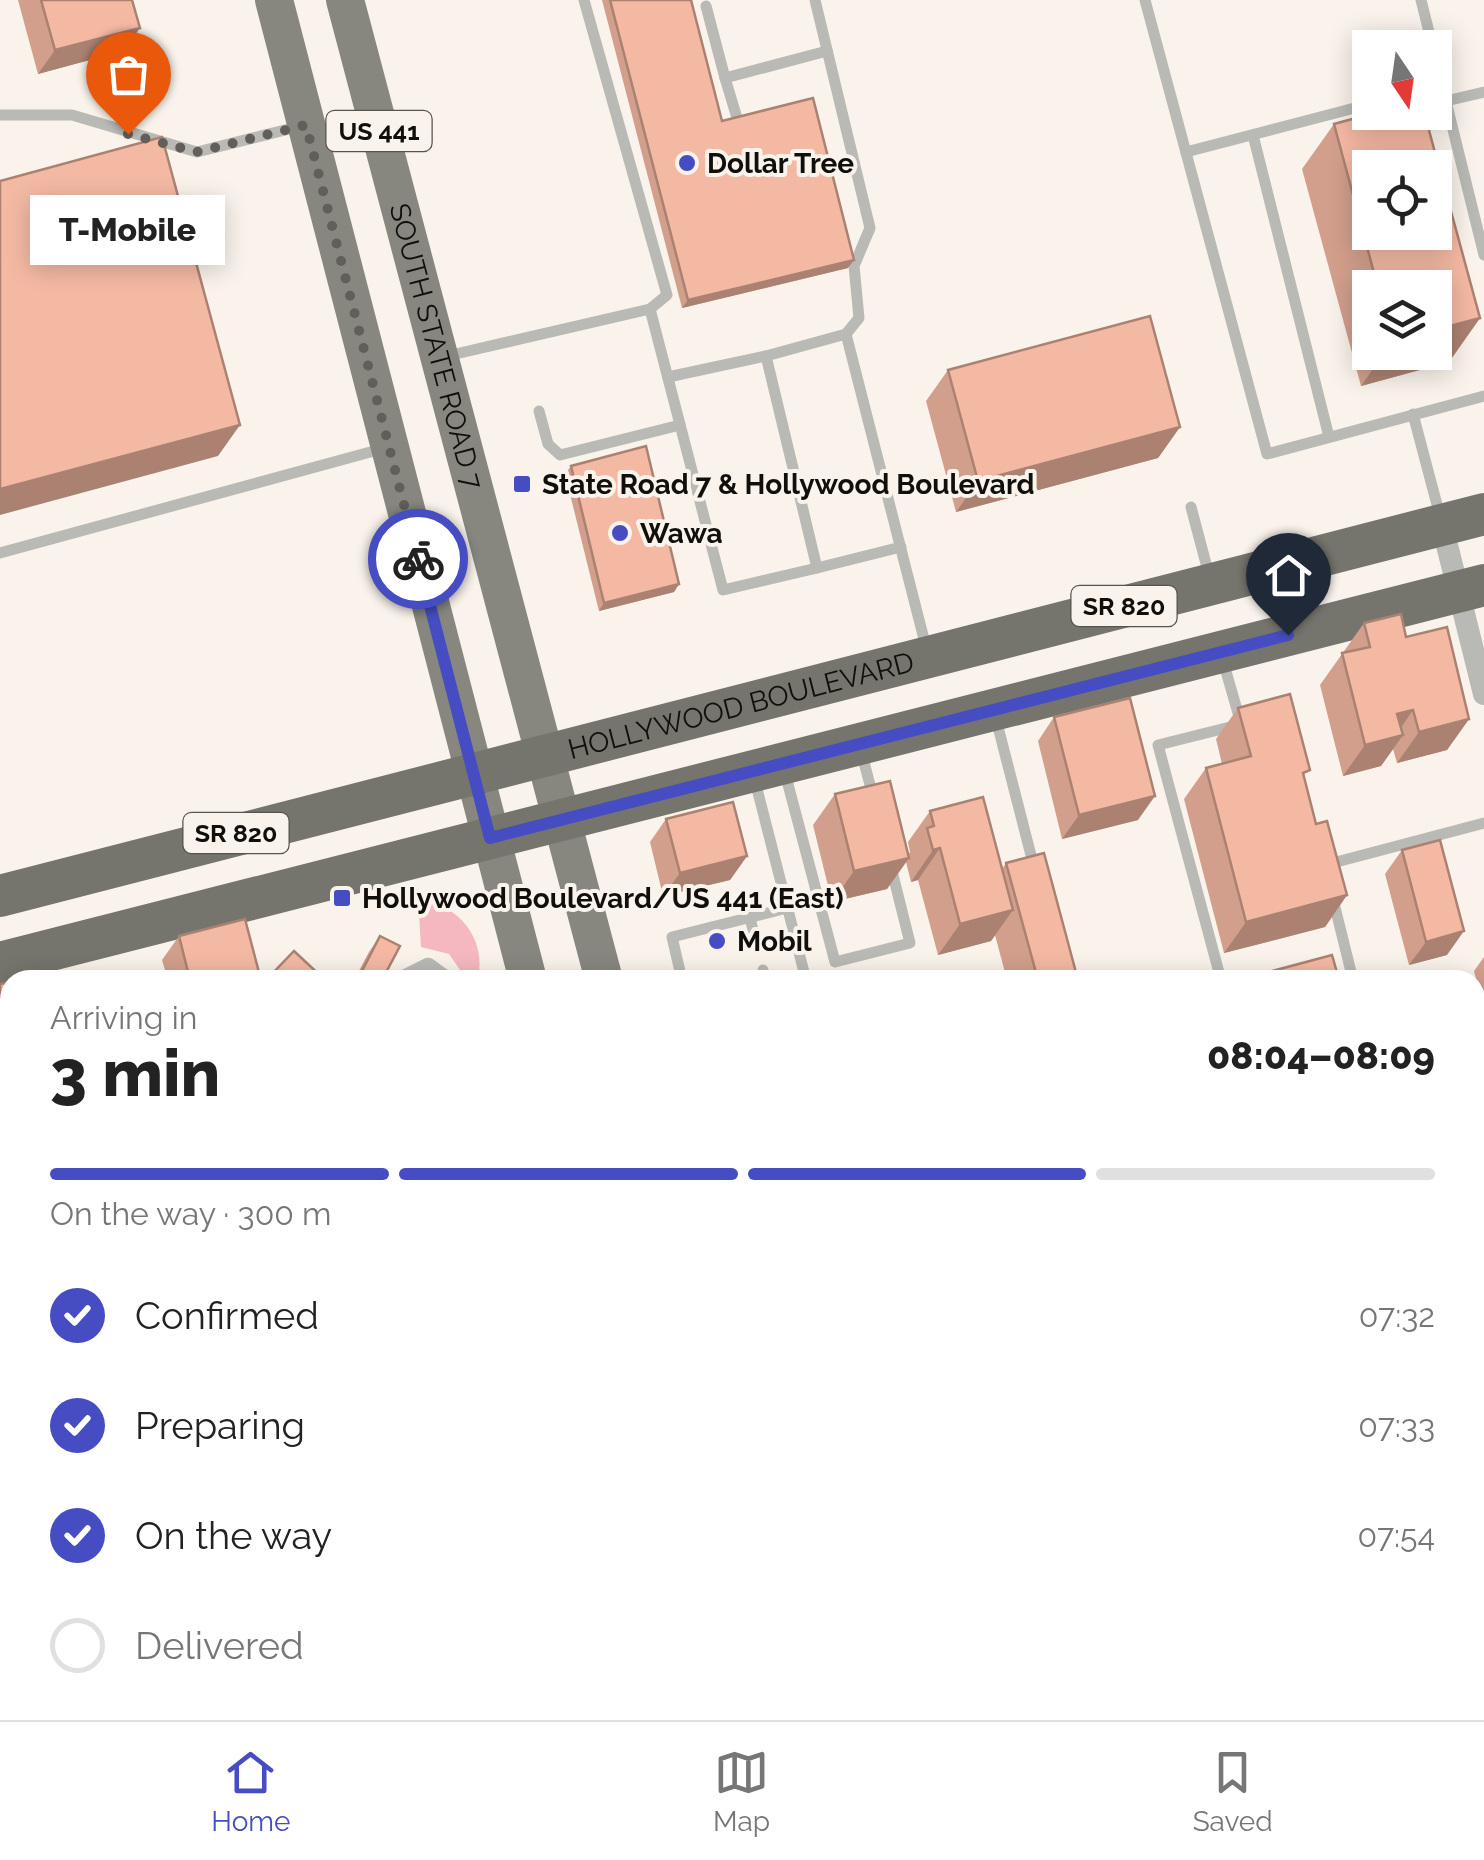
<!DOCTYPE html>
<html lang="en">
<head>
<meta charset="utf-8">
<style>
	body { margin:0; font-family:Raleway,sans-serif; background:#f6f6f6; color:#222; height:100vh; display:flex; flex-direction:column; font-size:38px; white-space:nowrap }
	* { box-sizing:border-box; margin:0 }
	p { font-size:32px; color:#767676 }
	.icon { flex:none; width:55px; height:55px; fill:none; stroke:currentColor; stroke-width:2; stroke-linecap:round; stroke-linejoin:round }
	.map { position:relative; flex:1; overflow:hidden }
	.panel { position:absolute; left:0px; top:970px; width:1485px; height:750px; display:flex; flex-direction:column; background:#fff; border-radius:30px 30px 0 0; box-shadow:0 5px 25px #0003 }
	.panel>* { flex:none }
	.needle { width:65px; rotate:167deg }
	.controls { position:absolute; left:1352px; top:30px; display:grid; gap:20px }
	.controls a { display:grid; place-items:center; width:100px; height:100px; border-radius:0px; background:#fff; box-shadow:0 5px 25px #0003; font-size:50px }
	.pin { position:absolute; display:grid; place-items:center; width:85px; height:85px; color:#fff; margin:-102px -42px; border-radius:50% 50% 50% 0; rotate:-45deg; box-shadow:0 0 10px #0007 }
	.pin .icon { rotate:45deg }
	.courier { position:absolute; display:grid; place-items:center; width:100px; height:100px; margin:-50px; border:8px solid #464dc2; border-radius:50%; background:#fff; color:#222; box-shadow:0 2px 12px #0007 }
	.bubble { position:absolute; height:70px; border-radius:0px; background:#fff; box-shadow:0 5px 25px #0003; font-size:32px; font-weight:800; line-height:70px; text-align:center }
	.summary em { font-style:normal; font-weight:800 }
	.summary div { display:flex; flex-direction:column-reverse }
	.summary { display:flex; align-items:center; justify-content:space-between; height:170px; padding:0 50px }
	h1 { font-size:65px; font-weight:800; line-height:75px }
	.bar { display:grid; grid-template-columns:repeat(4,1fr); gap:15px 10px; align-content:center; height:120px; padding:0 50px }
	.bar i { height:12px; border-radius:8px; background:#e0e0e0 }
	.bar .active { background:#464dc2 }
	.bar p { grid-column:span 4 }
	ol { padding:0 50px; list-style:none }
	li { display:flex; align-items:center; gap:30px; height:110px }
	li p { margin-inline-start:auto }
	li .icon { padding:10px; border-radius:50%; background:#464dc2; color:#fff; stroke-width:4 }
	li:last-child { color:#767676 }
	li i { width:55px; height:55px; border:5px solid #e0e0e0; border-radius:50% }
	.dock { display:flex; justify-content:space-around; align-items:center; height:140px; border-top:2px solid #e0e0e0; background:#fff; font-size:28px; color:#767676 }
	.dock a { display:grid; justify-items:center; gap:5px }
	.dock .active { color:#464dc2 }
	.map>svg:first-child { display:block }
	.green { fill:#f6b8c0 }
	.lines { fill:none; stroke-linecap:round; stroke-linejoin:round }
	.lane { stroke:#b9b9b5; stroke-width:11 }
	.street { stroke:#b9b9b5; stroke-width:22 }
	.primary { stroke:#878780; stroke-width:38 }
	.highway { stroke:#75756d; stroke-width:42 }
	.wall { fill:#d29f8c; fill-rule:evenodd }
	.shaded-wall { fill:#ab8272 }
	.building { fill:#f4b9a3; stroke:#ab8272; stroke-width:2.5; fill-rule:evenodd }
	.done { stroke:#625f5a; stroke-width:10; stroke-dasharray:0 18 }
	.route { stroke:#464dc2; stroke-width:12 }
	.poi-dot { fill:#464dc2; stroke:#f9f3eb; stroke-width:4 }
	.labels { text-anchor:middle; stroke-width:8; stroke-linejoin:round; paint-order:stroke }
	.shield { fill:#f9f3eb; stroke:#57534f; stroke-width:2.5 }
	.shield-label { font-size:25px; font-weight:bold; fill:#110f0c }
	.poi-label { font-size:28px; font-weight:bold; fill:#110f0c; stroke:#f9f3eb; text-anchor:start }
	.street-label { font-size:28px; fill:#110f0c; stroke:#f9f3eb }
</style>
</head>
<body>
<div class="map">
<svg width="1484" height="1720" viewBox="0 0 1484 1720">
	<rect width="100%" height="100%" fill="#f9f3eb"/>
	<path class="green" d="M418,898C458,905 487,937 478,980H467L449,954L421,947Z"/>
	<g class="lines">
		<g class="lane">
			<polyline points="584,0 667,295 650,309 723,590 817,568"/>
			<polyline points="815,0 870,228 854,266 859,318 846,334 766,356 817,568 901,547"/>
			<polyline points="1145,0 1267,454 1484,396"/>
			<polyline points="1421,0 1433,48"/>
			<polyline points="706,6 725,78 827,51"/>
			<polyline points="1435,57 1484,255"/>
			<polyline points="725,78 737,118"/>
			<polyline points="1446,101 1484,92"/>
			<polyline points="0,115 72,115 197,152 301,126"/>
			<polyline points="1253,135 1329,437"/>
			<polyline points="1186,152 1370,104"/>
			<polyline points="846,334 926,647"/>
			<polyline points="447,356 650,309"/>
			<polyline points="668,377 766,356"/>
			<polyline points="539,411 548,444 560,455 680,425"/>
			<polyline points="1413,414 1440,516"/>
			<polyline points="1191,507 1209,575"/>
			<polyline points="0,553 385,448"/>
			<polyline points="1223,661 1240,720"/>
			<polyline points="996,719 1035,871"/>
			<polyline points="861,751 874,800"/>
			<polyline points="785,773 835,962 910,943 891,867"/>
			<polyline points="755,781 806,980"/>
			<polyline points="1325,865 1484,823"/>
			<polyline points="1333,899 1353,980"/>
			<polyline points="750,918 754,934"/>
			<polyline points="712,927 717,944"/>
			<polyline points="763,970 765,980"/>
			<polyline points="682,980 672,937 787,908"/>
			<polyline points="1221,980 1158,745 1238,725"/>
			<polyline points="0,1142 10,1140"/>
			<polyline points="288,1710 291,1720"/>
			<polyline points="382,1710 385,1720"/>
			<polyline points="453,1710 455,1720"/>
			<polyline points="510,1710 512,1720"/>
			<polyline points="569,1710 572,1720"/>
			<polyline points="620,1710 622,1720"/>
		</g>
		<g class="street">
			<polyline points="1442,525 1484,694"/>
			<polyline points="406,980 428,969 443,980"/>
			<polyline points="1475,1164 1484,1162"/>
			<polyline points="0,1326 10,1323"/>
			<polyline points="1475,1544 1484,1542"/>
			<polyline points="0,1635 7,1657"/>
			<polyline points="67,1720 70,1710"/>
		</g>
		<g class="primary">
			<polyline points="274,0 528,980"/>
			<path id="s1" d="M345,0L604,980"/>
			<polyline points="731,1710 734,1720"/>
			<polyline points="800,1710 803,1720"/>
		</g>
		<g class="highway">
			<path id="s2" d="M0,896L1484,514"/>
			<polyline points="0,963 1484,585"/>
		</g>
	</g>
	<g class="wall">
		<polygon points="18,0 132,0 123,51 38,74"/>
		<polygon points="602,0 691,0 722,121 848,268 682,308"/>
		<path d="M1334,124L1480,318L1449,362L1361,386L1302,169ZM1370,288H1435V352H1370Z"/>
		<polygon points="948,370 1180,427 1158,458 956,512 926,401"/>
		<polygon points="571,466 679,584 674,592 599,611 565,474"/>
		<polygon points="1364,623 1406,637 1469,719 1447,750 1397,763 1393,749 1381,766 1343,776 1320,685"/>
		<polygon points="1238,708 1304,779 1316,824 1347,895 1325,927 1224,953 1184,799 1206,768 1222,764 1216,739"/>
		<polygon points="1054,717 1138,820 1062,839 1038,741"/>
		<polygon points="835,794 908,855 910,852 908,842 930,811 1002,869 1006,863 1078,980 1007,980 995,935 991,941 938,955 918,880 911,882 906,862 887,889 832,902 813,825"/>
		<polygon points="666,819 747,856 730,880 663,896 650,842"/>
		<polygon points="1402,850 1447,955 1409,965 1385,874"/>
		<polygon points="179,936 261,980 168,980 162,960"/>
		<polygon points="380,936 382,980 354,980 369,952"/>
		<polygon points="1484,957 1484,1001 1482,1002 1474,971"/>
		<polygon points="10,982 10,1126 0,1090 0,984"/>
		<polygon points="1484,1325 1484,1485 1481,1486 1476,1468 1475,1469 1475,1327"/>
		<polygon points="10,1434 10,1456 1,1450"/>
		<polygon points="919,1710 992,1710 994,1720 912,1720"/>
		<polygon points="1024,1710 1250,1710 1252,1716 1256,1710 1410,1710 1403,1720 1018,1720"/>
		<polygon points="1430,1710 1473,1710 1468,1718 1457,1720 1432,1720"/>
	</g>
	<g class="shaded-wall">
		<polygon points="140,28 123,51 38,74 55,50"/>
		<polygon points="854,260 848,268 682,308 688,300"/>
		<polygon points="1480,318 1449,362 1361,386 1385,352 1435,352 1435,330"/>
		<polygon points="240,425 218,456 0,515 0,489"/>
		<polygon points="1180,427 1158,458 956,512 978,481"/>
		<polygon points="679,584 674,592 599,611 604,603"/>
		<polygon points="1413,710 1394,738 1403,735 1381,766 1343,776 1365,745 1397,714"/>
		<polygon points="1469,719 1447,750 1397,763 1419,732"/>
		<polygon points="1155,796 1138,820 1062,839 1079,815"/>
		<polygon points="940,848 918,880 911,882 933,850"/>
		<polygon points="747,856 730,880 663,896 680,873"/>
		<polygon points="909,858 887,889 832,902 854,871"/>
		<polygon points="1347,895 1325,927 1224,953 1246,922"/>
		<polygon points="1013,910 991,941 938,955 960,924"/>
		<polygon points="1464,931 1447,955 1409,965 1426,942"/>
		<polygon points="1484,1059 1484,1077 1475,1079 1475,1064"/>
		<polygon points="1484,1457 1475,1469 1475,1459"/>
		<polygon points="1484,1626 1484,1639 1475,1641 1475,1628"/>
		<polygon points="415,1710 431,1710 412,1715"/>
		<polygon points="1345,1710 1410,1710 1403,1720 1305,1720"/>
		<polygon points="1443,1710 1473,1710 1468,1718 1457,1720 1436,1720"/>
	</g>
	<g class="building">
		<polygon points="41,0 132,0 140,28 55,50"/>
		<polygon points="610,0 691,0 722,121 813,98 854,260 688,300"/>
		<path d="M1378,112H1424L1480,318L1435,330V288H1378L1334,124ZM1370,168H1435V232H1370Z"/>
		<polygon points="162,137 240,425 0,489 0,181"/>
		<polygon points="1150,316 1180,427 978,481 948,370"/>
		<polygon points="646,446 679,584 604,603 571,466"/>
		<polygon points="1401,614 1406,637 1447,627 1469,719 1419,732 1413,710 1397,714 1403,735 1365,745 1342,653 1370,647 1364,623"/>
		<polygon points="1290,694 1310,770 1303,773 1316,824 1327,821 1347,895 1246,922 1206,768 1251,756 1238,708"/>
		<polygon points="1130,698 1155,796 1079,815 1054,717"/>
		<polygon points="890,781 909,858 854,871 835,794"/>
		<polygon points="983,797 1013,910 960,924 940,848 933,850 927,828 934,826 930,811"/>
		<polygon points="733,802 747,856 680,873 666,819"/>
		<polygon points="1440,840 1464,931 1426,942 1402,850"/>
		<polygon points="1044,853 1078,980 1038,980 1006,863"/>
		<polygon points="245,919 261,980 190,980 179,936"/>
		<polygon points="380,936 400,946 382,980 379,980 362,971"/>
		<polygon points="294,951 325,980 273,980 269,977"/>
		<polygon points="1332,955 1338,976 1323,980 1262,980 1261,974"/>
		<polygon points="10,982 10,1042 0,1006 0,984"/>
		<polygon points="1484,1007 1484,1062 1475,1064 1475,1010"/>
		<polygon points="1484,1325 1484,1386 1478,1366 1475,1367 1475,1327"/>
		<polygon points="1475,1425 1484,1457 1475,1459"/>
		<polygon points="1484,1581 1484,1626 1475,1628 1475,1583"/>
		<polygon points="1475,1682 1479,1702 1475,1703"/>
		<polygon points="923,1710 992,1710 994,1720 926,1720"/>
		<polygon points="1038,1710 1076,1710 1078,1720 1040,1720"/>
		<polygon points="1097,1710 1134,1710 1137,1720 1099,1720"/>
		<polygon points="1156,1710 1193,1710 1195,1720 1158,1720"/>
		<polygon points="1211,1710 1250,1710 1253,1720 1214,1720"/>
		<polygon points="1277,1710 1345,1710 1305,1720 1280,1720"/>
	</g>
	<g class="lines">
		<polyline class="done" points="128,134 197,152 306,125 418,559"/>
		<polyline class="route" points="418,559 490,838 1288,635"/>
	</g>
	<g class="poi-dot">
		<circle cx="687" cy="163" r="10"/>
		<rect x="512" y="474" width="20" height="20" rx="5"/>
		<circle cx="620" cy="533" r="10"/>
		<rect x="332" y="888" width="20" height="20" rx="5"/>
		<circle cx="717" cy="941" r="10"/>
	</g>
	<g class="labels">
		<g class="shield">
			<rect x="326.5" y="111" width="105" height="40" rx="8"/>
			<rect x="1071.5" y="586" width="105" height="40" rx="8"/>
			<rect x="183.5" y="813" width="105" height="40" rx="8"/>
		</g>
		<g class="shield-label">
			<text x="379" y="140">US 441</text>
			<text x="1124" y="615">SR 820</text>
			<text x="236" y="842">SR 820</text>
		</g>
		<g class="poi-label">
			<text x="707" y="173">Dollar Tree</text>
			<text x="542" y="494">State Road 7 &amp; Hollywood Boulevard</text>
			<text x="640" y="543">Wawa</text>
			<text x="362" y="908">Hollywood Boulevard/US 441 (East)</text>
			<text x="737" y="951">Mobil</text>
		</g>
		<g class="street-label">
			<text dy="10" stroke="none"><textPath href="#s1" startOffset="358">SOUTH STATE ROAD 7</textPath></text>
			<text dy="10" stroke="none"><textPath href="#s2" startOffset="765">HOLLYWOOD BOULEVARD</textPath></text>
		</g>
	</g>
</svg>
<div class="controls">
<a><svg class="needle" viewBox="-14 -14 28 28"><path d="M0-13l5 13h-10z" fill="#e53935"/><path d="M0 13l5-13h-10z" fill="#767676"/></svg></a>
<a><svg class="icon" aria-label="locate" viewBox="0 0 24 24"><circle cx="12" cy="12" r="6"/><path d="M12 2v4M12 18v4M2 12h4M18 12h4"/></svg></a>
<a><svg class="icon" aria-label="layers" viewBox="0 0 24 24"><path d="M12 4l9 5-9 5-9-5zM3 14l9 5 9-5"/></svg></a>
</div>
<div class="pin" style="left:128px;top:134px;background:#ea580c"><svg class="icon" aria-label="bag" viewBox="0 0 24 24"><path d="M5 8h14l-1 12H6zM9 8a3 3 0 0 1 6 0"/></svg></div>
<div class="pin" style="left:1288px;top:635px;background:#1f2937"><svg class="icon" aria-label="home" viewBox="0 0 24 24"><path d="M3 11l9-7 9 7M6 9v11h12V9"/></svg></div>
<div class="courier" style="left:418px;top:559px"><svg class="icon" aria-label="bike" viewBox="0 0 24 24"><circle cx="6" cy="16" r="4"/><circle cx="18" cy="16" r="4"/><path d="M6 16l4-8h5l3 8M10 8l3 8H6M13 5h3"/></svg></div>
<div class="bubble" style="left:30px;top:195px;width:195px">T-Mobile</div>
<section class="panel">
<div class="summary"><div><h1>3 min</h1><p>Arriving in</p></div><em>08:04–08:09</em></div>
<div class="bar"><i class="active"></i><i class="active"></i><i class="active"></i><i></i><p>On the way · 300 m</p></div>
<ol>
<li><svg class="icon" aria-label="check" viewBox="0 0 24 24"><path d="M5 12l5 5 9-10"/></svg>Confirmed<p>07:32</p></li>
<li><svg class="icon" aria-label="check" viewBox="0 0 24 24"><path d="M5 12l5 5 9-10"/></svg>Preparing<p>07:33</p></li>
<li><svg class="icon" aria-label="check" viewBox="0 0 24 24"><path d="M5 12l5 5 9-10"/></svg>On the way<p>07:54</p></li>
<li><i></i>Delivered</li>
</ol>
</section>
</div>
<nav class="dock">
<a class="active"><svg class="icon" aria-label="home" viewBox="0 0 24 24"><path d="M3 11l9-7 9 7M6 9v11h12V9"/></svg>Home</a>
<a><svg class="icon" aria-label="map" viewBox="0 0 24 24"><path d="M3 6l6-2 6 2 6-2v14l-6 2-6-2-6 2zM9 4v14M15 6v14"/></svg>Map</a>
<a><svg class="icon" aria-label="saved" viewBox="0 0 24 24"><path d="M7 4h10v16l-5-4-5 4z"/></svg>Saved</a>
</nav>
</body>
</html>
